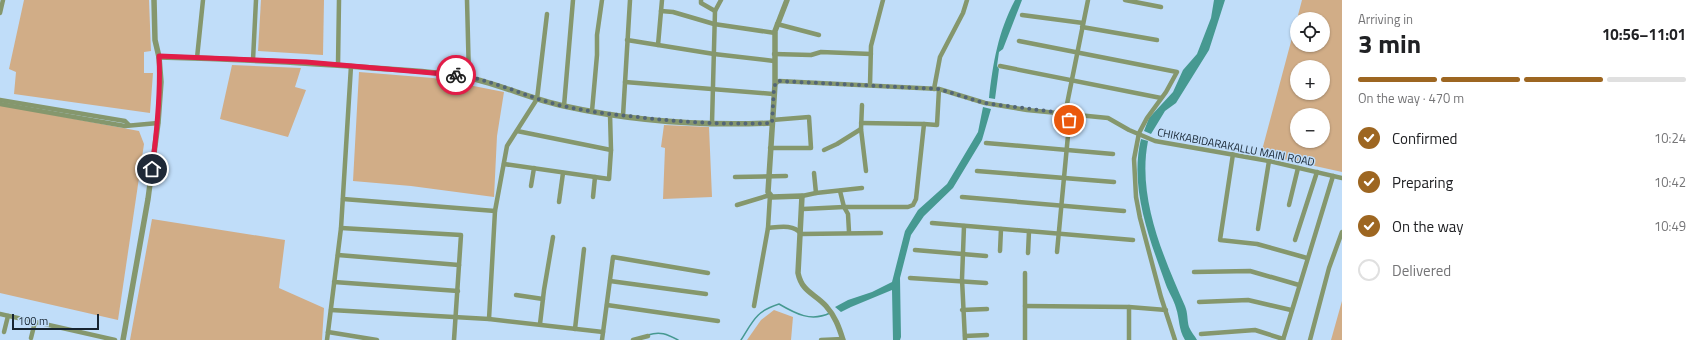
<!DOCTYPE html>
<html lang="en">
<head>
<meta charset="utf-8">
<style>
	body { margin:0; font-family:"Titillium Web",sans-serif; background:#f6f6f6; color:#202124; height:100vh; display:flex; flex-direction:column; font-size:15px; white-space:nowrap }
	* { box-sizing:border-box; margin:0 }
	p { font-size:13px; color:#757577 }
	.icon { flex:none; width:22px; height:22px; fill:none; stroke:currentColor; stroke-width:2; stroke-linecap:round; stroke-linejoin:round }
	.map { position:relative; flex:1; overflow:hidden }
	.drawer { display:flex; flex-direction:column; background:#fff; width:360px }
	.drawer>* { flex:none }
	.buttons { position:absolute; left:1290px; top:12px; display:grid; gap:8px }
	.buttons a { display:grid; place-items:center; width:40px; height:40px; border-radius:50%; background:#fff; box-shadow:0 1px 3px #0004; font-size:20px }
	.scale { position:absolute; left:12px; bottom:10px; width:87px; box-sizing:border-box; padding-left:4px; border:2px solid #162431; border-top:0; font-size:11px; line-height:14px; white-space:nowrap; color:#162431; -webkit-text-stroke:3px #c0ddf9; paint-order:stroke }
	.pin { position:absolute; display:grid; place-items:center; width:34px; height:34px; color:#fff; margin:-17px; border:2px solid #fff; border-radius:50%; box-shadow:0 1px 4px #0007 }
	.courier { position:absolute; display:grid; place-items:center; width:40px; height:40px; margin:-20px; border:3px solid #e11d48; border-radius:50%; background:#fff; color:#222; box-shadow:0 1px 5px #0007 }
	.head em { font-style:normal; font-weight:700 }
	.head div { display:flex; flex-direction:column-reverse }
	.head { display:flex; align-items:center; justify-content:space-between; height:68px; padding:0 16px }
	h1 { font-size:26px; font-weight:700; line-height:30px }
	.bar { display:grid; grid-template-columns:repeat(4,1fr); gap:6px 4px; align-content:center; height:48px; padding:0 16px }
	.bar i { height:5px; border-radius:3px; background:#e0e0e0 }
	.bar .active { background:#9d6621 }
	.bar p { grid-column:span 4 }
	ol { padding:0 16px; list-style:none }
	li { display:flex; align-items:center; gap:12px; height:44px }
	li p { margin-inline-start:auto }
	li .icon { padding:4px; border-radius:50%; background:#9d6621; color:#fff; stroke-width:4 }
	li:last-child { color:#757577 }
	li i { width:22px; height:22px; border:2px solid #e0e0e0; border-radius:50% }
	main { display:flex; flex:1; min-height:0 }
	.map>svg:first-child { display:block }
	.green { fill:#d1ad87; fill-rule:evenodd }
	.water { fill:#469991 }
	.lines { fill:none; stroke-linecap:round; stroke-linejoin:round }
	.stream { stroke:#469991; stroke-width:1.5 }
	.minor { stroke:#85976d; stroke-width:4.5 }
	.tertiary { stroke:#85976d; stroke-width:5.5 }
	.done { stroke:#526577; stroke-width:4; stroke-dasharray:0 7.2 }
	.route { stroke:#e11d48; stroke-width:5 }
	.labels { text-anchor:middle; stroke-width:3; stroke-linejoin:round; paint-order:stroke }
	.street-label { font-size:11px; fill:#162431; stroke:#c0ddf9 }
</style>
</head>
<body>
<main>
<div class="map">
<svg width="1342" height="340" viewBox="0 0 1342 340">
	<rect width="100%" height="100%" fill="#c0ddf9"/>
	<g class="green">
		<polygon points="24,0 149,0 151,51 144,52 144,73 153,73 150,113 14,94 16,72 9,69"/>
		<polygon points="261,0 324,0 323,55 258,51"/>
		<path d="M1302,0H1342V172L1261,154L1297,19V45H1323V19H1297ZM1297,67H1323V93H1297ZM1297,115H1323V141H1297Z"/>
		<polygon points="232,65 301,68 295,87 306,90 288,137 220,119"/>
		<polygon points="359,72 433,78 504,92 497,136 494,197 411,186 353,181"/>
		<polygon points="0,105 139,131 144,144 118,320 0,293"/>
		<polygon points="664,125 709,127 712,197 663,199 665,148 661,147"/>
		<polygon points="152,219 285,240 279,288 324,308 322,340 130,340"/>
		<polygon points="1342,301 1342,340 1331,340"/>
		<polygon points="774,310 793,317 791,340 747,340 761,320"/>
	</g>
	<g class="water">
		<path d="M1015,0H1022L1003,49L999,52L997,66L999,69L995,99L989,98C993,63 998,32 1015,0Z"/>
		<polygon points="1214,0 1225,0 1209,50 1176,103 1165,111 1151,134 1144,131 1149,118 1173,92 1183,70 1197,54 1211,18"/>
		<polygon points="983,107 991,109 982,140 953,188 924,216 911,235 900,278 901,337 900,340 893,340 892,290 851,307 841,312 835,307 848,300 872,292 892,282 905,231 918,210 947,184 978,132"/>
		<path d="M1141,139L1148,141C1137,197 1163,256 1185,306C1188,313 1187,320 1189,327C1191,332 1195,336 1197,340H1185C1178,328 1180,320 1176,308C1174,300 1169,293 1166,285C1150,240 1129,188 1141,139Z"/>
	</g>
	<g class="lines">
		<g class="stream">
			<path d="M648,335C660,331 667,334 678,340"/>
			<path d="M741,340C753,321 756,311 779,304C796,314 811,322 830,313"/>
		</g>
		<g class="minor">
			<polyline points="467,0 469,78"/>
			<polyline points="701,0 701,3 715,11"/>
			<polyline points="1125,0 1161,7"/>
			<polyline points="661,11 673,12 714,24 775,33"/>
			<polyline points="0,13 3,0"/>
			<polyline points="1022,15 1083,23"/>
			<polyline points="777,24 819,35"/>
			<polyline points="1082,27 1157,40"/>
			<polyline points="627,40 714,54 774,61"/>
			<polyline points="1019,41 1177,72 1166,92 1147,118 1139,133 1134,159 1136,197 1140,218 1161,297 1175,340"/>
			<polyline points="658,45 662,0"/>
			<polyline points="774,54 811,55 821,52 871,54"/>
			<polyline points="197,58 203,0"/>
			<polyline points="253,60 256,0"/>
			<polyline points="338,65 339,0"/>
			<polyline points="1000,66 1161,98"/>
			<polyline points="625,82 773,94"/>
			<polyline points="775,84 779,81 939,89 985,103 1027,110 1108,118 1129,130 1155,141 1269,161 1342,178"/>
			<polyline points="870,85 871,46 883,0"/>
			<polyline points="934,89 940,57 963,13 967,0"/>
			<polyline points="0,100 125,121 129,125"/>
			<polyline points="0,104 125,126 158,123"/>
			<polyline points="862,105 861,129 866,171"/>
			<polyline points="564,106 573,0"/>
			<polyline points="592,111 597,55 597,35 602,0"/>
			<polyline points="1065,114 1088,0"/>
			<polyline points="623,116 630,0"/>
			<polyline points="712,123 715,11 721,0"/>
			<polyline points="861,123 924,124 937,125 939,89"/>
			<polyline points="517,131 611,150"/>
			<polyline points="986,143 1113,154"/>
			<polyline points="770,148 811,148 809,117 772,120"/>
			<polyline points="824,150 837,144 861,129"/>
			<polyline points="1233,154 1220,240 1257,244 1307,258"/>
			<polyline points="504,164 609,179 611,150 610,114"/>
			<polyline points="977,171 1114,182"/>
			<polyline points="814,173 816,193"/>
			<polyline points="735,177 786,176"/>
			<polyline points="531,186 534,168"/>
			<polyline points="840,191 844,207 848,214 849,232"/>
			<polyline points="802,196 816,193 862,188"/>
			<polyline points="593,197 595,177"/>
			<polyline points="962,197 1124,211"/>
			<polyline points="343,199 495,211"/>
			<polyline points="559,202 563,173"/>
			<polyline points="737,205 770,195 768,228 754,306"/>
			<polyline points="1289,205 1298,168"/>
			<polyline points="803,209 844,207 908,207 913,205 916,199 924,124"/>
			<polyline points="932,223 1133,240"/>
			<polyline points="964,226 962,279 965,340"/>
			<polyline points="341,228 461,235 454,340"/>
			<path d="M768,228C779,227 794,224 801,234L881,233"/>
			<polyline points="1258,229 1269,161"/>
			<polyline points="1295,240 1317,172"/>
			<polyline points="915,250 986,256"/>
			<polyline points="1000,251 1001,229"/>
			<polyline points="1057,252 1070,114"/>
			<polyline points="1028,253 1029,231"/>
			<polyline points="338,255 459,265"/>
			<polyline points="1194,272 1250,271 1299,285"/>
			<polyline points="910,278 986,283"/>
			<polyline points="610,281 706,294"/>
			<polyline points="334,282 458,291"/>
			<polyline points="516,295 543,299"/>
			<polyline points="1199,302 1248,300 1291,310"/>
			<polyline points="607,305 718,321"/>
			<polyline points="1025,306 1129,307 1166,310"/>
			<polyline points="331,310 489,319 603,332"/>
			<polyline points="962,310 987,309"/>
			<polyline points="0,314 115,340"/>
			<polyline points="489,319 495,211 507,146 537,99 547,14"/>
			<polyline points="540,324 544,290 553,237"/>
			<polyline points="575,329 584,249"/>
			<polyline points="4,332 8,316"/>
			<polyline points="328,332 377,340"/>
			<polyline points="1201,334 1255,330 1283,339"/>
			<polyline points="965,336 987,335"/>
			<polyline points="31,338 35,322"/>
			<polyline points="327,340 341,228 351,66"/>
			<polyline points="602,340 613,257 708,273"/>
			<polyline points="633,340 648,336"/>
			<polyline points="821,340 843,339"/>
			<polyline points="1025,340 1025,273"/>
			<polyline points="1129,340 1129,307"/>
			<polyline points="1283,340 1333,176"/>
			<polyline points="1310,340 1329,268 1342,232"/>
		</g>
		<g class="tertiary">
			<path d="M787,0L775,31V84L768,192L772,197L802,196L798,273C802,292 814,293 826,306C835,316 839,327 843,340"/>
			<path d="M159,57C230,59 302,62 373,68C402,70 431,71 460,76C496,82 529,99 564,106C632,121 703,126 772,123"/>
			<polyline points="123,340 148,199 158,123 161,82 159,57 155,40 154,0"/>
		</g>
	</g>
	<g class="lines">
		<path class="done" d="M456,75C493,79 527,98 563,106C585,111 607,114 629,116C677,122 724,125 772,123L774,88L776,82L779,81L939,89L984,103L1070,114L1069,120"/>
		<path class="route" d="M152,169C157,131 161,94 159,56L306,62L456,75"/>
	</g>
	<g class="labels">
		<g class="street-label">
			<text transform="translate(1236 147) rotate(11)" y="4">CHIKKABIDARAKALLU MAIN ROAD</text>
		</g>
	</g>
</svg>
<div class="buttons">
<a><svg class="icon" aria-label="locate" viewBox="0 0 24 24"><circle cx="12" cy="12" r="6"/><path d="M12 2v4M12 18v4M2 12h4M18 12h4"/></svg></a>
<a>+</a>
<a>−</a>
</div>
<div class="scale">100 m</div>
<div class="pin" style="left:1069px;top:120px;background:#ea580c"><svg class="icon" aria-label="bag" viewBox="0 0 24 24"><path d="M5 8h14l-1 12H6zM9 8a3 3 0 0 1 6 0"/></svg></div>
<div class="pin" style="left:152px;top:169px;background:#1f2937"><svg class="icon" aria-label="home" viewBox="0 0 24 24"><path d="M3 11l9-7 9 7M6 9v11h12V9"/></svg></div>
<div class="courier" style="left:456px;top:75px"><svg class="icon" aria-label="bike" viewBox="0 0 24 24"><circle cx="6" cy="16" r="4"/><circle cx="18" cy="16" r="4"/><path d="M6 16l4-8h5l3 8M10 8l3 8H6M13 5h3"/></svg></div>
</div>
<section class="drawer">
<div class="head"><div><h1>3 min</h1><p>Arriving in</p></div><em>10:56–11:01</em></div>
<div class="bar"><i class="active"></i><i class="active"></i><i class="active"></i><i></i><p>On the way · 470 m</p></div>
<ol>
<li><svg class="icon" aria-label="check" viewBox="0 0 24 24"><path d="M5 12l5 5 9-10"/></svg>Confirmed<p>10:24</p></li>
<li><svg class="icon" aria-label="check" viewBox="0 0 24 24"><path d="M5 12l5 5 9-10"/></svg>Preparing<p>10:42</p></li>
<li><svg class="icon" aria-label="check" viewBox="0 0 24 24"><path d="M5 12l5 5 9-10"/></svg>On the way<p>10:49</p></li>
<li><i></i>Delivered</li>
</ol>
</section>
</main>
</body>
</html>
